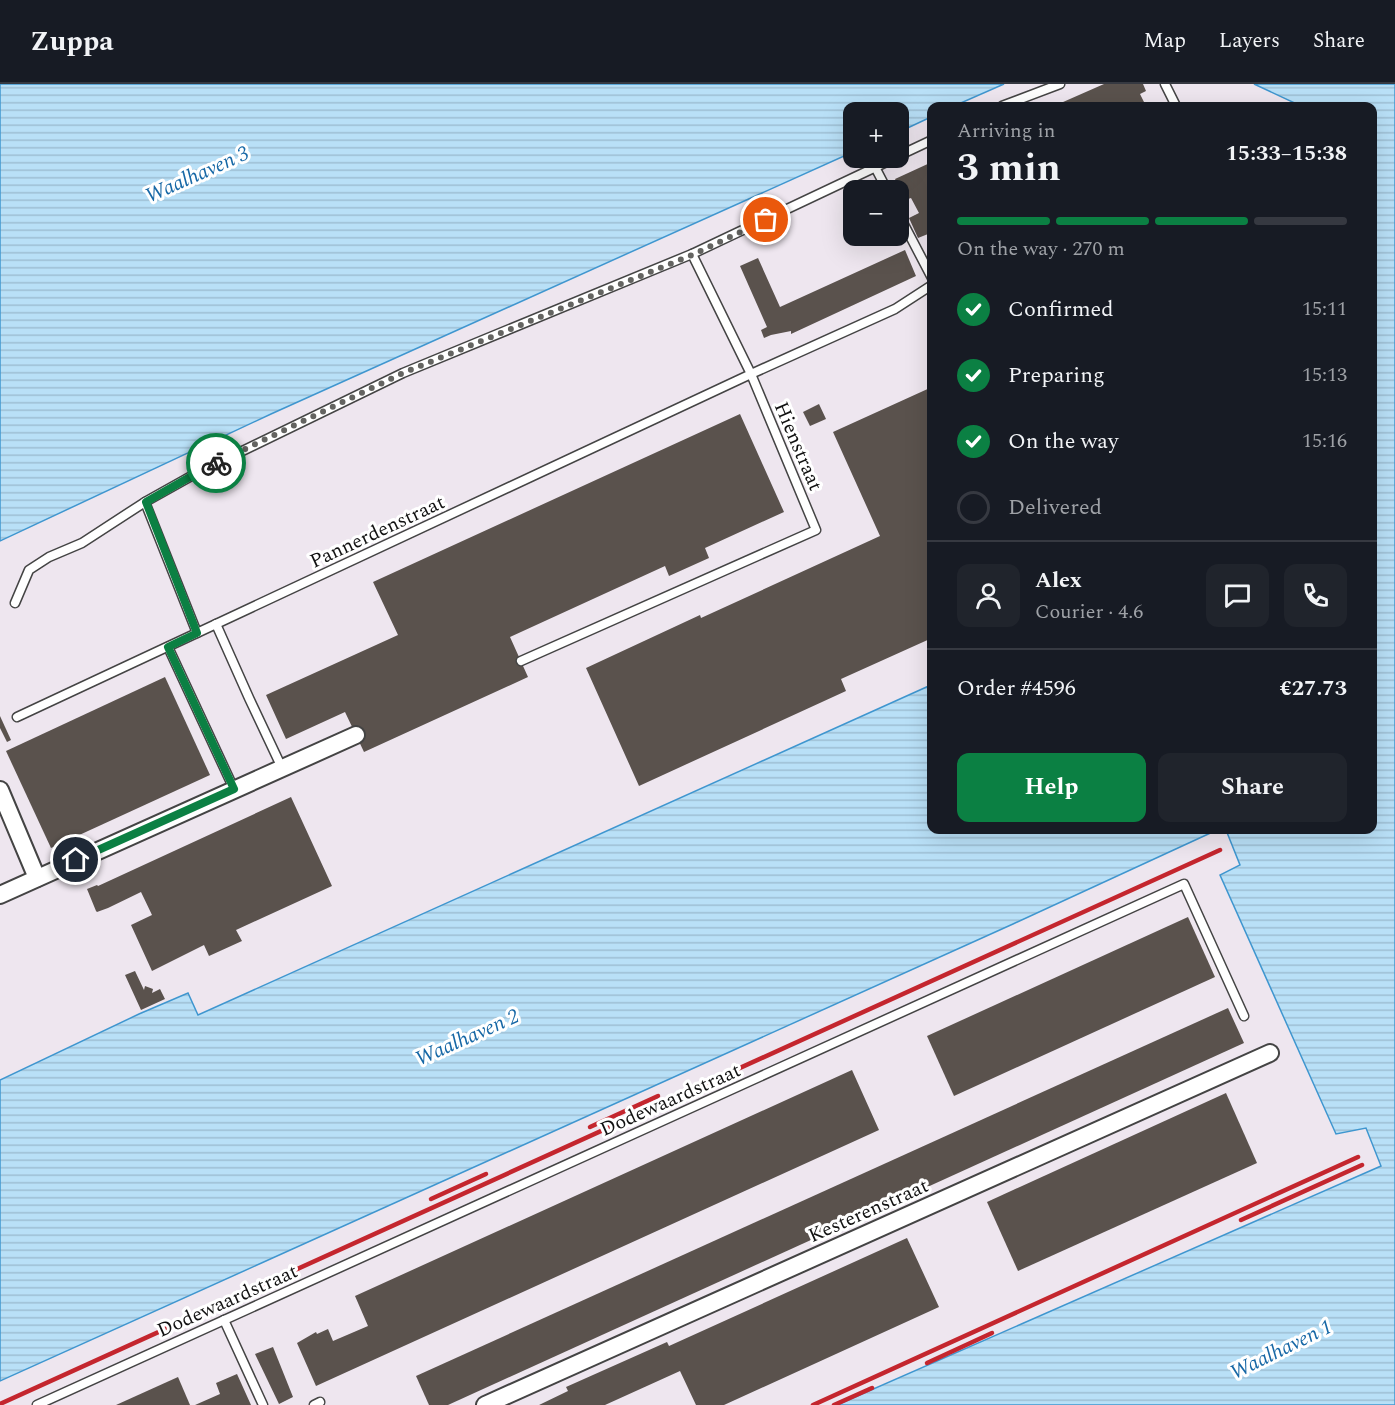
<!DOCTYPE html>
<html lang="en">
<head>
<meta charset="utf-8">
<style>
	body { margin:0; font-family:Spectral,serif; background:#20242c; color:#f1f3f6; height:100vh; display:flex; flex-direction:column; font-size:22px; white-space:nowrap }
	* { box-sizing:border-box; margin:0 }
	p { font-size:20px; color:#9ea1a6 }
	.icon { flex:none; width:33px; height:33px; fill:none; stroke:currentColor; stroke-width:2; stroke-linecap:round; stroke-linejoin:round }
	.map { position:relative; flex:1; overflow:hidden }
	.panel { position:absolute; left:927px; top:18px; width:450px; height:732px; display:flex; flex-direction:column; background:#171b24; border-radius:12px; box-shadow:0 6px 24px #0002 }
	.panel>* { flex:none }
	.fabs { position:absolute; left:843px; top:18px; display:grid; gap:12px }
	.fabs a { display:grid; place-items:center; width:66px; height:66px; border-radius:12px; background:#171b24; box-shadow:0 6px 24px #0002; font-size:30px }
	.pin { position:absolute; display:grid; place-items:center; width:51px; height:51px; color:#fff; margin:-26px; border:3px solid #fff; border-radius:50%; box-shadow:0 2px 6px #0007 }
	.courier { position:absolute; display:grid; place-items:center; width:60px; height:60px; margin:-30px; border:4px solid #0b8043; border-radius:50%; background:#fff; color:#222; box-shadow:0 2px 8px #0007 }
	.headline em { font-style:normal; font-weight:700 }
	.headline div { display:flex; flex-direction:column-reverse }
	.headline { display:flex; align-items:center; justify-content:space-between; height:102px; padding:0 30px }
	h1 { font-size:39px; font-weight:700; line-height:45px }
	.bar { display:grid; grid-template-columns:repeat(4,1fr); gap:9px 6px; align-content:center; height:72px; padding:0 30px }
	.bar i { height:8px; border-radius:4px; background:#363941 }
	.bar .on { background:#0b8043 }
	.bar p { grid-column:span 4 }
	.line { display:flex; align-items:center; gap:15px; padding:0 30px; border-top:2px solid #363941 }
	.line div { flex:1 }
	.round { display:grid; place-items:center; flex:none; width:63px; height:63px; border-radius:12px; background:#20242c }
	ol { padding:0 30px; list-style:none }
	li { display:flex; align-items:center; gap:18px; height:66px }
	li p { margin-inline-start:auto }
	li .icon { padding:6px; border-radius:50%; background:#0b8043; color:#fff; stroke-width:4 }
	li:last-child { color:#9ea1a6 }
	li i { width:33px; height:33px; border:3px solid #363941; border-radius:50% }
	.action { display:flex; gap:12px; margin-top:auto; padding:12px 30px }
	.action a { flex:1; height:69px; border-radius:12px; background:#0b8043; color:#fff; font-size:24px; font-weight:700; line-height:69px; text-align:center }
	.action a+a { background:#20242c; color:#f1f3f6 }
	header { display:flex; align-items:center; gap:36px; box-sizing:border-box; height:84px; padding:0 30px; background:#171b24; border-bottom:2px solid #363941 }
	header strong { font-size:28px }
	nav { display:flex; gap:33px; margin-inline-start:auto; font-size:21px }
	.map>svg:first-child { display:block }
	.industrial { fill:#eee6ef; fill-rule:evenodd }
	.water { fill:url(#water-rules); stroke:#3f96cf; stroke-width:1.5 }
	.building { fill:#5a524d }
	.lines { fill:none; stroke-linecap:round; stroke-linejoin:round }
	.lane-casing { stroke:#444; stroke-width:11 }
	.street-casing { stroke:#444; stroke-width:20 }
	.lane { stroke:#fff; stroke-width:8 }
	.street { stroke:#fff; stroke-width:16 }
	.rail { stroke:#c4262e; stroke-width:4.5 }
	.done { stroke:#646461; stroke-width:6; stroke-dasharray:0 10.8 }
	.route { stroke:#0b8043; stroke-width:8 }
	.labels { text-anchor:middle; stroke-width:6; stroke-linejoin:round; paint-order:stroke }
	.street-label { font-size:20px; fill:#111; stroke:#fff }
	.water-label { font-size:21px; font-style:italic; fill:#1768a6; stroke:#fff }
</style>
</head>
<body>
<header>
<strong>Zuppa</strong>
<nav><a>Map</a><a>Layers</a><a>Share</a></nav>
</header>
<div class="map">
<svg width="1395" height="1321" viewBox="0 0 1395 1321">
	<defs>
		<pattern id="water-rules" width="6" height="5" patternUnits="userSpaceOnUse" patternTransform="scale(1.5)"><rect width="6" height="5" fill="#b9e0f7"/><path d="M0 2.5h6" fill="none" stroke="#9ebfd3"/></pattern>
	</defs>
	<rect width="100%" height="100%" fill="#fffdf5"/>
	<g class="industrial">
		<path d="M951,0H1281L1326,22H932L931,612L0,1028V436L853,45L854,74H898V28ZM854,106H898V152H854Z"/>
		<polygon points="1180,746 1240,746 1395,1101 908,1321 0,1321 0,1274"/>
	</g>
	<g class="water">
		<polygon points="0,0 1004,0 954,22 932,22 931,33 899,48 898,28 854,28 853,68 271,330 0,457"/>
		<polygon points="1254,0 1395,0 1395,1321 837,1321 1381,1082 1366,1044 1336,1050 1220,791 1240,781 1226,746 1372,746 1372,22 1301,22"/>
		<polygon points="931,601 932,746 1217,746 1013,840 0,1297 0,996 139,930 188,909 198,931"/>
	</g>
	<g class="building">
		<polygon points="1104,0 1143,0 1146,7 1140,10 1146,22 1054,22"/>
		<polygon points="932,78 932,158 928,150 918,154 909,134 919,129 911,114 905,116 895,95"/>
		<polygon points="905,166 916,192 791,250 791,247 771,251 764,254 761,246 767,243 740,182 758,174 780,223"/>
		<polygon points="932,303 932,554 841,595 846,607 639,702 586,584 700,531 701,534 880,452 833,348"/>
		<polygon points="819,320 826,335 810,342 803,328"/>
		<polygon points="740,330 784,428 705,464 709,474 669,492 665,482 510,553 528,593 364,668 345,628 286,655 266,611 398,551 373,498"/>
		<polygon points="165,593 210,691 51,764 6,667"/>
		<polygon points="0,632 11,656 7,658 0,644"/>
		<polygon points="291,713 332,802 236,846 242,857 209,872 204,861 152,887 131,841 152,831 141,808 108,824 97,828 96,827 87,805 97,801 98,802"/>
		<polygon points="1188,833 1215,893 954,1012 927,952"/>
		<polygon points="135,887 144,906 145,902 153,905 152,909 160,905 165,915 141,926 125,891"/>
		<polygon points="1228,924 1244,959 448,1321 429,1321 416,1292"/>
		<polygon points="852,986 879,1046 316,1302 297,1259 316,1248 317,1250 328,1245 333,1257 368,1242 355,1212"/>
		<polygon points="1226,1009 1257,1079 1018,1187 987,1118"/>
		<polygon points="907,1154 939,1223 724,1321 696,1321 680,1287 605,1321 539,1321 568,1307 566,1303 667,1258 669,1262"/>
		<polygon points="273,1263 293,1313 279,1320 255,1270"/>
		<polygon points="237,1290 251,1321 195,1321 220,1310 216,1299"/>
		<polygon points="178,1293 190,1321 116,1321"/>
	</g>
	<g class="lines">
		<defs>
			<g id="lane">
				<polyline points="1165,0 1176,22"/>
				<polyline points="1002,22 1060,0"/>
				<polyline points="898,72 932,56"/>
				<polyline points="875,83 887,106"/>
				<polyline points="898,129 932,194"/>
				<polyline points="145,418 197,549"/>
				<polyline points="15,519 29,486 49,473 82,459 145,418 195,390 403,289 692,170 895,74"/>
				<polyline points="216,540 249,614 282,684"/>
				<polyline points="168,563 234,705"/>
				<polyline points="521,577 816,446 751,290 692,170"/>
				<polyline points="17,633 751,290 895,225 932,201"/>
				<polyline points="224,1236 263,1321"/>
				<polyline points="37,1321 1184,800 1244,932"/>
				<polyline points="314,1321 320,1318"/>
			</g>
			<g id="street">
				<polyline points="0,706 37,794"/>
				<polyline points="0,811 356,651"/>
				<polyline points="485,1321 1270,969"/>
			</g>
		</defs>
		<use href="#lane" class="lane-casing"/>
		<use href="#street" class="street-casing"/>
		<use href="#lane" class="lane"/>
		<use href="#street" class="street"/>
		<g class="rail">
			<polyline points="590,1043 658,1012"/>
			<polyline points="431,1115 486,1090"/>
			<polyline points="1241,1136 1362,1081"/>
			<polyline points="927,1279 992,1249"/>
			<polyline points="0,1320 1220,766"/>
			<polyline points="813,1321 1358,1073"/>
			<polyline points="834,1321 872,1304"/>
		</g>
	</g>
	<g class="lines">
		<polyline class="done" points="216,379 403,289 692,171 766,136"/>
		<polyline class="route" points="76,776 234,705 168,563 197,549 146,418 195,390 216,379"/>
	</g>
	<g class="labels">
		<g class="street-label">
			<text transform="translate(799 362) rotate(67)" y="7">Hienstraat</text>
			<text transform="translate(377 447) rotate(-25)" y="7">Pannerdenstraat</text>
			<text transform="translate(670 1015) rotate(-24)" y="7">Dodewaardstraat</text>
			<text transform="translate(868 1126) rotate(-24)" y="7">Kesterenstraat</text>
			<text transform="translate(227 1216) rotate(-24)" y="7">Dodewaardstraat</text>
		</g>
		<g class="water-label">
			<text transform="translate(197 90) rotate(-24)" y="7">Waalhaven 3</text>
			<text transform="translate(467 953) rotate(-24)" y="7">Waalhaven 2</text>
			<text transform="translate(1281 1265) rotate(-26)" y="7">Waalhaven 1</text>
		</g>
	</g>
</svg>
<div class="fabs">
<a>+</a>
<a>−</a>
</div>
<div class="pin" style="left:766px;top:136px;background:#ea580c"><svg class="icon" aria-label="bag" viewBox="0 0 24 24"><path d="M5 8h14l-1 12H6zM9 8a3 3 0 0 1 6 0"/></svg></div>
<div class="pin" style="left:76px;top:776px;background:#1f2937"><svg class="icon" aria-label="home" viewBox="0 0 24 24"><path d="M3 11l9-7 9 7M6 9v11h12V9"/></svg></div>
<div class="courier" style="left:216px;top:379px"><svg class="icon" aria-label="bike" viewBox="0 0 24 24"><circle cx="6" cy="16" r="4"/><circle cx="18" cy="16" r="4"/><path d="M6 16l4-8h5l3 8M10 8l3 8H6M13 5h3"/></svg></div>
<section class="panel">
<div class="headline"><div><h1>3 min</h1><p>Arriving in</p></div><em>15:33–15:38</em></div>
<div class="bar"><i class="on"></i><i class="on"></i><i class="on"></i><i></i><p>On the way · 270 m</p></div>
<ol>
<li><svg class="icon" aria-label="check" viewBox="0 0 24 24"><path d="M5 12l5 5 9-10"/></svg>Confirmed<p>15:11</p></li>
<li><svg class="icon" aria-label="check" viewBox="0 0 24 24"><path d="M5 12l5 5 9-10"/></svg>Preparing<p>15:13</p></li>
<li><svg class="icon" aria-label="check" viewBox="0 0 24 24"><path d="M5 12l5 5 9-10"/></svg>On the way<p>15:16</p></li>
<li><i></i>Delivered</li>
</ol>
<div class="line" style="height:108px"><a class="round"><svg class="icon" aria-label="person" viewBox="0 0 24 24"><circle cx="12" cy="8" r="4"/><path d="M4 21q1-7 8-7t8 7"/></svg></a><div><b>Alex</b><p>Courier · 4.6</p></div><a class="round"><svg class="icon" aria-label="chat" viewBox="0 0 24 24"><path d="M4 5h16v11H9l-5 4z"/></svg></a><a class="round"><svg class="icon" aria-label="phone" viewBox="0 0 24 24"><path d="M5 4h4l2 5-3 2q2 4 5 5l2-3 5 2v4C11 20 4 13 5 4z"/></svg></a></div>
<div class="line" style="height:78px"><div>Order #4596</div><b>€27.73</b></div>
<div class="action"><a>Help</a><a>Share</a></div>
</section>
</div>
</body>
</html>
